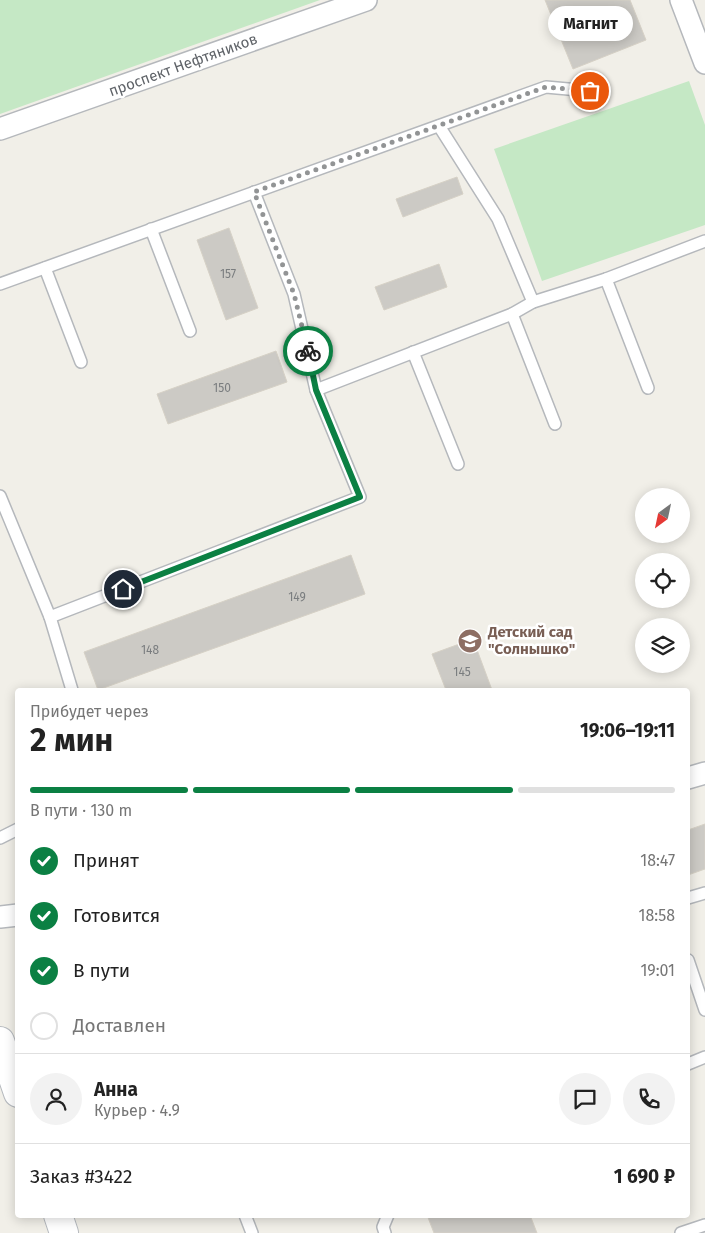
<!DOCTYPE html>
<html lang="ru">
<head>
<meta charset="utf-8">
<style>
	body { margin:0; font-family:"Fira Sans",sans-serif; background:#f2f2f2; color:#222; height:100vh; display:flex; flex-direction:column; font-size:19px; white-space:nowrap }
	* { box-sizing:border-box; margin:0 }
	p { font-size:16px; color:#767676 }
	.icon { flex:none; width:28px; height:28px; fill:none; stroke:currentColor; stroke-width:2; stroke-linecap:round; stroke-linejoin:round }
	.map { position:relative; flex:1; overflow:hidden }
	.side { position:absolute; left:15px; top:688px; width:675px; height:530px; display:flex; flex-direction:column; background:#fff; border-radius:5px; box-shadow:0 2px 12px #0003 }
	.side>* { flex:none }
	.needle { width:32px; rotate:213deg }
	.controls { position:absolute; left:635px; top:488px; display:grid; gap:10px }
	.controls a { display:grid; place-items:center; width:55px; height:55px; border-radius:50%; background:#fff; box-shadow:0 2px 12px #0003; font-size:25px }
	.pin { position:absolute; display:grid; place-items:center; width:42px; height:42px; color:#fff; margin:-21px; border:2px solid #fff; border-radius:50%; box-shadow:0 1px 5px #0007 }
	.courier { position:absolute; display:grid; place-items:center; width:50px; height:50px; margin:-25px; border:4px solid #0b8043; border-radius:50%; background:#fff; color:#222; box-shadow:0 1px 6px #0007 }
	.bubble { position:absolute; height:35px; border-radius:18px; background:#fff; box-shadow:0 2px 12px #0003; font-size:16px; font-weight:700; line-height:35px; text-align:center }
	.summary em { font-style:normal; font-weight:700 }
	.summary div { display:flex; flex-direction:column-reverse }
	.summary { display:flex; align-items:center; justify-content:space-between; height:85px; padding:0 15px }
	h1 { font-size:32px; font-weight:700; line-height:38px }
	.bar { display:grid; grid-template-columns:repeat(4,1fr); gap:8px 5px; align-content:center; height:60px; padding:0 15px }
	.bar i { height:6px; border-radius:4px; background:#e0e0e0 }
	.bar .on { background:#0b8043 }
	.bar p { grid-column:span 4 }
	.line { display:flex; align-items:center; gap:12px; padding:0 15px; border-top:1px solid #e0e0e0 }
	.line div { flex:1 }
	.round { display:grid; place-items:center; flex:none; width:52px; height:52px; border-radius:26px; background:#f2f2f2 }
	ol { padding:0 15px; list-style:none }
	li { display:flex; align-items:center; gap:15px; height:55px }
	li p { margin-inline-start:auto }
	li .icon { padding:5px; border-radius:50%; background:#0b8043; color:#fff; stroke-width:4 }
	li:last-child { color:#767676 }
	li i { width:28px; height:28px; border:2px solid #e0e0e0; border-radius:50% }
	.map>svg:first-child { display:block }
	.green { fill:#c5e8c5 }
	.building { fill:#cccac5; stroke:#d6d1c6 }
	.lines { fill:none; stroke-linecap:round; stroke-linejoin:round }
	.lane-casing { stroke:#b5b8bc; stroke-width:14 }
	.street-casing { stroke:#b5b8bc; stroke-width:24 }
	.secondary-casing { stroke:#b6babf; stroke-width:30 }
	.lane { stroke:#fff; stroke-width:11 }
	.street { stroke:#fff; stroke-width:21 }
	.secondary { stroke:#fff; stroke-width:28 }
	.done { stroke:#929495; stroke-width:5; stroke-dasharray:0 9 }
	.route { stroke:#0b8043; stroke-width:6 }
	.labels { text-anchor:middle; stroke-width:5; stroke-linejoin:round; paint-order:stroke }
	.number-label { font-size:12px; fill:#7a7d7f }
	.street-label { font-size:15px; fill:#5f6368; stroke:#fff }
	.education-label { font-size:15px; font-weight:bold; fill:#785e54; stroke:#fff; text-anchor:start }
</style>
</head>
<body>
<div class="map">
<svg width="705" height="1233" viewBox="0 0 705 1233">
	<rect width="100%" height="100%" fill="#f1efe8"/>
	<g class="green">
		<polygon points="0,0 320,0 0,114"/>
		<polygon points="689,81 705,125 705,225 542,281 494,149"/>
	</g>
	<g class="building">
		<polygon points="545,0 630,0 646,40 573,69"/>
		<polygon points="457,177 463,194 403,217 396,199"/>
		<polygon points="229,228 258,308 226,320 197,240"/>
		<polygon points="439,264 447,287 384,310 375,287"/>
		<polygon points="276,351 287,382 168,424 157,394"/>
		<polygon points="351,555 365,594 98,690 84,652"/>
		<polygon points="473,639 492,690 446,690 432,654"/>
		<polygon points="705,824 705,869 688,875 688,830"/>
		<polygon points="427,1215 530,1215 537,1233 434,1233"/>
	</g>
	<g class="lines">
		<defs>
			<g id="lane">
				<polyline points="439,126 498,219 533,302"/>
				<polyline points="254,192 294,294 316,390"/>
				<polyline points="151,229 190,331"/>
				<polyline points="45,268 81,362"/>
				<polyline points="606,279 648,388"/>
				<polyline points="0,284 546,87 590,91"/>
				<polyline points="512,314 555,424"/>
				<polyline points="413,352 458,464"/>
				<polyline points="0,496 50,617"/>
				<polyline points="72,690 50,617 360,497 316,390 512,314 533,302 606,279 705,241"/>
				<polyline points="0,838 18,829"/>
				<polyline points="688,898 705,893"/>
				<polyline points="688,960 705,1010"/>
				<polyline points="688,1064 705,1057"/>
				<polyline points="245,1215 252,1233"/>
				<polyline points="385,1233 383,1227 388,1215"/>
				<polyline points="681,1233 705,1225"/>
			</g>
			<g id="street">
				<polyline points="681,0 705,63"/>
				<polyline points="0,129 366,0"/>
				<polyline points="688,778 705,773"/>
				<polyline points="0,917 18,915"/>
			</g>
			<g id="secondary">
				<polyline points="0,1041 18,1093"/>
				<polyline points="58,1215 64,1233"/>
			</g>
		</defs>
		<use href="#lane" class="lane-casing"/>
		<use href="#street" class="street-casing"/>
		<use href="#secondary" class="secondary-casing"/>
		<use href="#lane" class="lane"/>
		<use href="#street" class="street"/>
		<use href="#secondary" class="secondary"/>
	</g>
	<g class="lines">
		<polyline class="done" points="308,351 294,294 254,192 546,87 590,91"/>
		<polyline class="route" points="123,589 360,497 316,390 308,351"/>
	</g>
	<defs>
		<symbol id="school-disc" viewBox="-11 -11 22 22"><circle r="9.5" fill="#8d6e63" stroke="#fff"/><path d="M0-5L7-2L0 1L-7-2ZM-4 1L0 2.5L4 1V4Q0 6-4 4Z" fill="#fff"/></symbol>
	</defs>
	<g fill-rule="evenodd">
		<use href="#school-disc" x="456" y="627" width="28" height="28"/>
	</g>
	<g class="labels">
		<g class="number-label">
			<text x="228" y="278">157</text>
			<text x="222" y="392">150</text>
			<text x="297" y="601">149</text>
			<text x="150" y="654">148</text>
			<text x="462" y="676">145</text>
		</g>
		<g class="street-label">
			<text transform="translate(183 65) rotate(-20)" y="5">проспект Нефтяников</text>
		</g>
		<g class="education-label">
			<text x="488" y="637">Детский сад<tspan x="488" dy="17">"Солнышко"</tspan></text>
		</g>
	</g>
</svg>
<div class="controls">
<a><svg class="needle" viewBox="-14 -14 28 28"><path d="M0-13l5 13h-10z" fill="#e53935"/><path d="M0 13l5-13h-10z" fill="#767676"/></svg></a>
<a><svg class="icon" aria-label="locate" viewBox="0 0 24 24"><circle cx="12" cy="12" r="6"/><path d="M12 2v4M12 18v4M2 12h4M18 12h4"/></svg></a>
<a><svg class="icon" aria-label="layers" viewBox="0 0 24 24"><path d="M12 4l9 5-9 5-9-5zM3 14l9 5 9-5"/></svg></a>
</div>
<div class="pin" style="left:590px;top:91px;background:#ea580c"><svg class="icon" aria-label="bag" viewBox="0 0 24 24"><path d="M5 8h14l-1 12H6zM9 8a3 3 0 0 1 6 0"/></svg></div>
<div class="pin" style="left:123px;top:589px;background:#1f2937"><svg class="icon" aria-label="home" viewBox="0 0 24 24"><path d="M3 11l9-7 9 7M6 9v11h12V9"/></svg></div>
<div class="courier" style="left:308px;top:351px"><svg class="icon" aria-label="bike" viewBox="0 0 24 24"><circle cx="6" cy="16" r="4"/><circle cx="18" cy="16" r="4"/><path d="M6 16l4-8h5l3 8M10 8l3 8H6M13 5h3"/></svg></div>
<div class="bubble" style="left:548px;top:6px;width:85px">Магнит</div>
<section class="side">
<div class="summary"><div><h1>2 мин</h1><p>Прибудет через</p></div><em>19:06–19:11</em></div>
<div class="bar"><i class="on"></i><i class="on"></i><i class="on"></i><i></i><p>В пути · 130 m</p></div>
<ol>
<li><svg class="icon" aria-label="check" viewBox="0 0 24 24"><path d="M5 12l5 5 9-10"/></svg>Принят<p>18:47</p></li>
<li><svg class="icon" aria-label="check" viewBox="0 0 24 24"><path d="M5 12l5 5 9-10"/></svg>Готовится<p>18:58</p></li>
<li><svg class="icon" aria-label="check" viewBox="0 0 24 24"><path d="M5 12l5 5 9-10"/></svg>В пути<p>19:01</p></li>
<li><i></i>Доставлен</li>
</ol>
<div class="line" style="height:90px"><a class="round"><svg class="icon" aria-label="person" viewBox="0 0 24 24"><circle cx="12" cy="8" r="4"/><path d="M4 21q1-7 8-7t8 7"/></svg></a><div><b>Анна</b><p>Курьер · 4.9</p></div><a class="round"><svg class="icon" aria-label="chat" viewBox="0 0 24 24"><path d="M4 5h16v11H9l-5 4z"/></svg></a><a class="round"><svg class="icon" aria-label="phone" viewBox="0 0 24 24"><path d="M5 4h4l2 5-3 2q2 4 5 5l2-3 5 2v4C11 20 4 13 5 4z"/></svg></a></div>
<div class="line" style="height:65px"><div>Заказ #3422</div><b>1 690 ₽</b></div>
</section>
</div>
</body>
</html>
